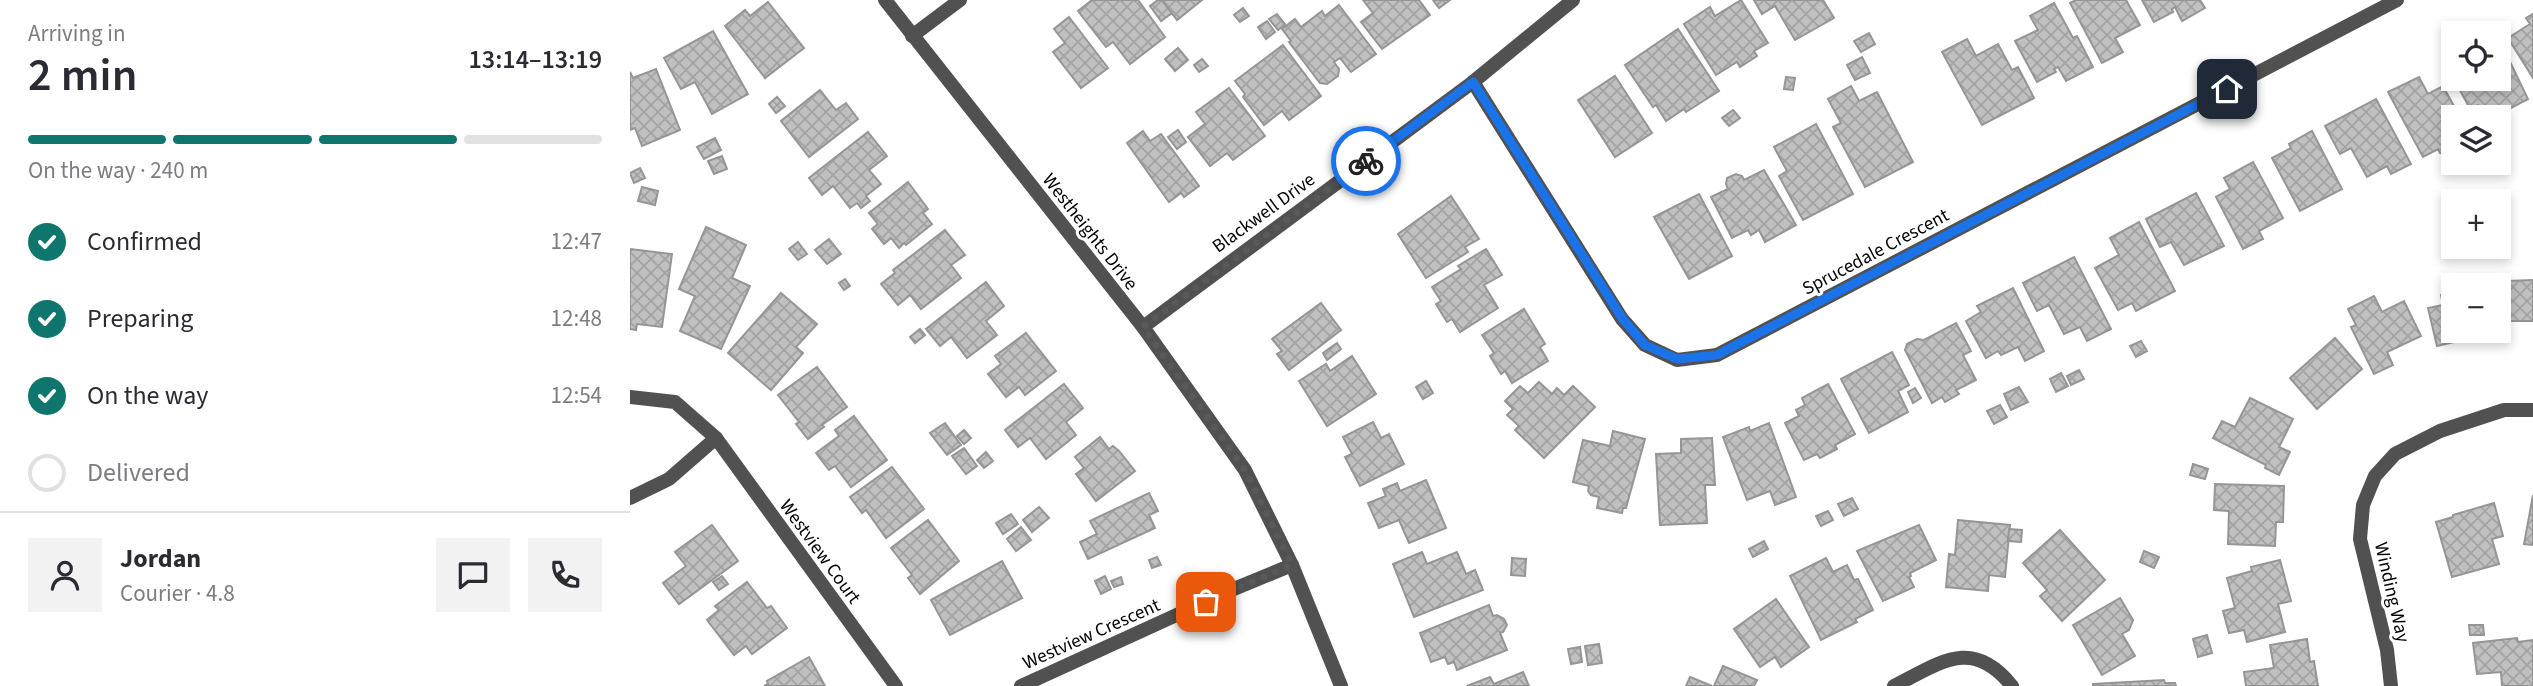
<!DOCTYPE html>
<html lang="en">
<head>
<meta charset="utf-8">
<style>
	body { margin:0; font-family:"Source Sans 3",sans-serif; background:#f2f2f3; color:#2b2b33; height:100vh; display:flex; flex-direction:column; font-size:26px; white-space:nowrap }
	* { box-sizing:border-box; margin:0 }
	p { font-size:23px; color:#7c7c81 }
	.icon { flex:none; width:38px; height:38px; fill:none; stroke:currentColor; stroke-width:2; stroke-linecap:round; stroke-linejoin:round }
	.map { position:relative; flex:1; overflow:hidden }
	.sheet { display:flex; flex-direction:column; background:#fff; width:630px }
	.sheet>* { flex:none }
	.fabs { position:absolute; left:1811px; top:21px; display:grid; gap:14px }
	.fabs a { display:grid; place-items:center; width:70px; height:70px; border-radius:0px; background:#fff; box-shadow:0 4px 10px #0003; font-size:35px }
	.pin { position:absolute; display:grid; place-items:center; width:60px; height:60px; color:#fff; margin:-30px; border-radius:14px; box-shadow:0 4px 10px #0006 }
	.courier { position:absolute; display:grid; place-items:center; width:70px; height:70px; margin:-35px; border:5px solid #1a73e8; border-radius:50%; background:#fff; color:#222; box-shadow:0 2px 9px #0007 }
	.summary em { font-style:normal; font-weight:600 }
	.summary div { display:flex; flex-direction:column-reverse }
	.summary { display:flex; align-items:center; justify-content:space-between; height:119px; padding:0 28px }
	h1 { font-size:46px; font-weight:600; line-height:52px }
	.bar { display:grid; grid-template-columns:repeat(4,1fr); gap:10px 7px; align-content:center; height:84px; padding:0 28px }
	.bar i { height:9px; border-radius:5px; background:#e1e1e2 }
	.bar .current { background:#0f766e }
	.bar p { grid-column:span 4 }
	.line { display:flex; align-items:center; gap:18px; padding:0 28px; border-top:2px solid #e1e1e2 }
	.line div { flex:1 }
	.round { display:grid; place-items:center; flex:none; width:74px; height:74px; border-radius:0px; background:#f2f2f3 }
	ol { padding:0 28px; list-style:none }
	li { display:flex; align-items:center; gap:21px; height:77px }
	li p { margin-inline-start:auto }
	li .icon { padding:7px; border-radius:50%; background:#0f766e; color:#fff; stroke-width:4 }
	li:last-child { color:#7c7c81 }
	li i { width:38px; height:38px; border:4px solid #e1e1e2; border-radius:50% }
	main { display:flex; flex:1; min-height:0 }
	.map>svg:first-child { display:block }
	.building { fill:url(#building-cross-hatch); stroke:#959595; stroke-width:2 }
	.lines { fill:none; stroke-linecap:round; stroke-linejoin:round }
	.minor { stroke:#515151; stroke-width:14 }
	.tertiary { stroke:#515151; stroke-width:14 }
	.done { stroke:#595959; stroke-width:7; stroke-dasharray:0 12.6 }
	.route { stroke:#1a73e8; stroke-width:9 }
	.labels { text-anchor:middle; stroke-width:6; stroke-linejoin:round; paint-order:stroke }
	.street-label { font-size:19px; fill:#000; stroke:#fff }
</style>
</head>
<body>
<main>
<section class="sheet">
<div class="summary"><div><h1>2 min</h1><p>Arriving in</p></div><em>13:14–13:19</em></div>
<div class="bar"><i class="current"></i><i class="current"></i><i class="current"></i><i></i><p>On the way · 240 m</p></div>
<ol>
<li><svg class="icon" aria-label="check" viewBox="0 0 24 24"><path d="M5 12l5 5 9-10"/></svg>Confirmed<p>12:47</p></li>
<li><svg class="icon" aria-label="check" viewBox="0 0 24 24"><path d="M5 12l5 5 9-10"/></svg>Preparing<p>12:48</p></li>
<li><svg class="icon" aria-label="check" viewBox="0 0 24 24"><path d="M5 12l5 5 9-10"/></svg>On the way<p>12:54</p></li>
<li><i></i>Delivered</li>
</ol>
<div class="line" style="height:126px"><a class="round"><svg class="icon" aria-label="person" viewBox="0 0 24 24"><circle cx="12" cy="8" r="4"/><path d="M4 21q1-7 8-7t8 7"/></svg></a><div><b>Jordan</b><p>Courier · 4.8</p></div><a class="round"><svg class="icon" aria-label="chat" viewBox="0 0 24 24"><path d="M4 5h16v11H9l-5 4z"/></svg></a><a class="round"><svg class="icon" aria-label="phone" viewBox="0 0 24 24"><path d="M5 4h4l2 5-3 2q2 4 5 5l2-3 5 2v4C11 20 4 13 5 4z"/></svg></a></div>
</section>
<div class="map">
<svg width="1903" height="686" viewBox="0 0 1903 686">
	<defs>
		<pattern id="building-cross-hatch" width="8" height="8" patternUnits="userSpaceOnUse" patternTransform="scale(1.75)"><rect width="8" height="8" fill="#c0c0c0"/><path d="M0 0l8 8M0 8l8-8" fill="none" stroke="#a3a3a3"/></pattern>
	</defs>
	<rect width="100%" height="100%" fill="#fff"/>
	<g class="building">
		<polygon points="462,0 508,0 535,37 500,64 483,42 476,47 448,11"/>
		<polygon points="528,0 532,0 542,13 531,21 520,6"/>
		<polygon points="532,0 572,0 547,20"/>
		<polygon points="733,0 789,0 800,15 752,49 731,22 743,13"/>
		<polygon points="803,0 820,0 809,8"/>
		<polygon points="1111,0 1138,43 1124,51 1127,56 1110,67 1107,62 1086,75 1054,24 1080,7 1085,16"/>
		<polygon points="1124,0 1193,0 1204,18 1165,40 1145,6 1132,14"/>
		<polygon points="1446,0 1496,0 1510,25 1485,38 1493,52 1472,63 1440,3"/>
		<polygon points="1512,0 1570,0 1575,8 1552,21 1545,7 1542,9 1543,12 1524,22"/>
		<polygon points="138,2 174,48 135,78 95,26 115,10 120,16"/>
		<polygon points="1424,3 1443,38 1447,36 1463,67 1436,81 1428,67 1424,69 1426,72 1407,82 1385,41 1408,30 1400,16"/>
		<polygon points="709,5 746,54 721,72 710,58 704,62 709,69 708,76 697,84 690,83 659,42 661,41 652,29 665,19 671,27 692,11 695,16"/>
		<polygon points="613,8 619,16 610,22 604,15"/>
		<polygon points="647,14 655,24 648,30 639,19"/>
		<polygon points="1903,14 1903,78 1878,38 1900,24 1896,18"/>
		<polygon points="439,17 478,68 451,88 423,52 435,43 424,29"/>
		<polygon points="637,21 645,32 636,39 628,27"/>
		<polygon points="1048,29 1089,91 1056,112 1054,109 1036,121 1026,105 1023,107 995,65"/>
		<polygon points="83,31 118,94 82,114 65,82 51,89 34,58"/>
		<polygon points="1239,33 1245,44 1231,52 1224,41"/>
		<polygon points="1337,39 1346,56 1368,44 1382,70 1388,67 1404,98 1352,125 1312,52"/>
		<polygon points="1869,39 1898,99 1868,115 1867,113 1854,117 1848,105 1840,109 1824,79 1869,79"/>
		<polygon points="653,45 691,96 659,120 652,111 634,125 613,97 615,94 605,81"/>
		<polygon points="548,48 558,60 545,71 535,59"/>
		<polygon points="1232,57 1240,73 1225,80 1217,65"/>
		<polygon points="572,59 578,66 569,72 564,65"/>
		<polygon points="26,69 50,130 12,146 5,128 0,130 0,72 3,78"/>
		<polygon points="985,76 1022,133 985,157 948,100"/>
		<polygon points="1156,77 1165,78 1163,90 1154,89"/>
		<polygon points="1789,77 1798,94 1813,86 1830,117 1824,117 1824,147 1815,155 1810,153 1808,149 1793,157 1758,92"/>
		<polygon points="1221,86 1229,101 1247,92 1283,162 1235,187 1203,127 1211,123 1198,99"/>
		<polygon points="599,88 635,136 603,160 597,153 580,166 558,137 575,124 566,112"/>
		<polygon points="190,90 206,110 216,103 228,119 179,157 151,121"/>
		<polygon points="147,97 155,106 146,113 139,104"/>
		<polygon points="1746,99 1781,164 1761,174 1757,166 1737,177 1721,148 1710,154 1695,126"/>
		<polygon points="1103,110 1110,118 1099,126 1092,118"/>
		<polygon points="1186,124 1223,194 1173,220 1149,176 1157,171 1144,147"/>
		<polygon points="548,130 556,142 547,149 538,137"/>
		<polygon points="513,131 520,141 531,134 569,186 554,197 551,193 539,202 497,143"/>
		<polygon points="1682,131 1712,189 1670,211 1642,158 1661,148 1659,144"/>
		<polygon points="238,132 257,156 239,170 251,184 236,196 240,201 231,208 227,203 220,208 203,186 192,195 179,178"/>
		<polygon points="85,138 91,150 74,159 67,147"/>
		<polygon points="92,156 97,169 84,174 78,161"/>
		<polygon points="1623,162 1653,218 1629,231 1633,239 1613,249 1586,197 1600,189 1594,178"/>
		<polygon points="10,168 15,178 4,183 0,173"/>
		<polygon points="1134,170 1166,225 1135,242 1129,230 1121,235 1118,230 1102,238 1081,197 1098,189 1096,184 1097,178 1106,174 1112,176 1114,180"/>
		<polygon points="278,182 298,209 293,213 302,224 276,245 274,243 269,248 261,238 254,244 242,229 248,224 239,213"/>
		<polygon points="12,187 28,191 25,205 8,201"/>
		<polygon points="1566,193 1594,246 1554,265 1541,242 1530,247 1516,219"/>
		<polygon points="1069,194 1102,256 1059,279 1024,217"/>
		<polygon points="821,196 849,239 835,247 838,252 796,278 768,234"/>
		<polygon points="1509,222 1545,291 1506,311 1502,303 1488,310 1465,268 1489,255 1480,238"/>
		<polygon points="76,227 116,245 102,278 120,286 91,349 50,331 65,296 49,289"/>
		<polygon points="315,230 335,255 321,265 331,278 291,309 280,295 268,305 251,284 265,273 263,270"/>
		<polygon points="199,239 211,254 197,264 185,250"/>
		<polygon points="168,242 177,254 168,260 159,249"/>
		<polygon points="0,249 42,254 32,327 7,324 6,330 0,329"/>
		<polygon points="856,249 872,275 854,285 868,308 830,332 822,319 817,322 806,304 811,301 802,287 831,269 828,266"/>
		<polygon points="1444,257 1481,329 1457,341 1450,327 1434,334 1419,305 1407,311 1393,283"/>
		<polygon points="215,279 220,286 214,290 209,283"/>
		<polygon points="1903,280 1903,321 1879,321 1878,281"/>
		<polygon points="356,282 374,306 356,321 367,335 337,358 321,337 310,346 296,329"/>
		<polygon points="1383,288 1414,351 1395,361 1388,347 1371,355 1368,351 1356,358 1336,321 1351,312 1347,306"/>
		<polygon points="1824,292 1824,331 1866,332 1807,346 1798,308 1813,305 1811,295"/>
		<polygon points="151,293 187,324 166,347 173,353 141,390 98,353"/>
		<polygon points="1744,296 1752,312 1774,301 1791,336 1757,352 1763,365 1744,374 1721,327 1726,325 1718,309"/>
		<polygon points="691,303 711,330 659,370 647,354 652,351 642,339"/>
		<polygon points="894,309 915,344 910,347 918,361 882,383 875,371 871,374 860,356 864,353 852,335"/>
		<polygon points="1326,323 1341,351 1333,355 1346,380 1326,390 1329,394 1315,402 1312,397 1302,403 1275,350 1277,344 1287,339 1294,340"/>
		<polygon points="290,329 295,335 285,343 280,337"/>
		<polygon points="396,333 426,371 395,395 389,387 376,397 358,374 371,364 365,356"/>
		<polygon points="1705,338 1732,369 1687,409 1660,378"/>
		<polygon points="1511,341 1517,351 1506,357 1500,346"/>
		<polygon points="707,343 711,349 697,360 693,353"/>
		<polygon points="1262,352 1279,385 1268,391 1278,412 1239,433 1211,379"/>
		<polygon points="722,356 746,394 697,426 669,381 696,364 700,371"/>
		<polygon points="187,367 217,407 192,425 194,427 178,439 166,424 169,422 148,395"/>
		<polygon points="1449,370 1454,379 1441,385 1437,376"/>
		<polygon points="1431,373 1438,386 1426,392 1420,379"/>
		<polygon points="796,381 803,393 793,399 786,387"/>
		<polygon points="909,382 922,394 927,388 934,395 943,386 965,407 914,458 885,430 889,426 877,415 883,409 875,401 890,386 898,393"/>
		<polygon points="434,384 453,408 436,422 446,435 416,459 400,438 388,447 375,430"/>
		<polygon points="1198,384 1225,434 1205,445 1207,449 1190,458 1187,454 1174,460 1155,423 1169,416 1166,410 1175,405 1172,398"/>
		<polygon points="1389,387 1398,402 1381,410 1374,394"/>
		<polygon points="1285,388 1291,398 1283,403 1278,392"/>
		<polygon points="1620,398 1663,419 1649,447 1660,452 1649,475 1635,468 1636,465 1583,438 1592,421 1605,427"/>
		<polygon points="1370,405 1377,417 1364,424 1357,411"/>
		<polygon points="224,416 257,460 221,487 205,466 199,470 186,453 209,436 205,430"/>
		<polygon points="743,422 751,438 759,434 774,464 730,486 715,457 722,454 713,437"/>
		<polygon points="315,423 331,445 317,455 300,433"/>
		<polygon points="1139,423 1166,497 1145,505 1140,491 1117,500 1093,437 1119,427 1120,431"/>
		<polygon points="334,430 341,438 334,444 327,436"/>
		<polygon points="983,431 1015,439 996,508 993,508 992,513 967,508 969,497 961,495 958,491 959,486 943,482 953,440 980,446"/>
		<polygon points="470,437 479,449 483,446 489,451 505,471 466,501 446,474 454,468 445,457"/>
		<polygon points="1082,438 1085,485 1075,485 1077,523 1030,525 1026,454 1051,453 1051,439"/>
		<polygon points="334,448 347,466 336,474 322,456"/>
		<polygon points="356,452 363,461 354,468 347,460"/>
		<polygon points="1563,464 1578,469 1575,479 1560,475"/>
		<polygon points="262,467 294,509 256,538 236,510 232,513 220,497"/>
		<polygon points="796,480 816,528 779,543 769,520 749,528 738,503 756,496 753,489 767,483 770,491"/>
		<polygon points="1585,484 1654,486 1653,522 1646,522 1645,546 1598,544 1599,511 1584,510"/>
		<polygon points="519,493 528,511 519,515 525,528 458,559 450,542 467,534 460,521"/>
		<polygon points="1903,495 1903,545 1894,544"/>
		<polygon points="1222,498 1228,509 1214,516 1208,504"/>
		<polygon points="1864,503 1873,536 1862,539 1869,564 1822,577 1806,522 1823,517 1823,515"/>
		<polygon points="409,507 419,518 402,532 393,520"/>
		<polygon points="1198,511 1203,520 1191,526 1186,516"/>
		<polygon points="381,514 388,524 373,534 366,523"/>
		<polygon points="298,520 329,561 290,594 278,578 282,575 261,548"/>
		<polygon points="1328,520 1380,525 1375,577 1359,575 1358,591 1316,587 1319,554 1325,555"/>
		<polygon points="82,525 108,561 49,604 33,583 56,566 45,552"/>
		<polygon points="1289,525 1306,560 1280,573 1281,576 1279,577 1284,587 1253,601 1227,551"/>
		<polygon points="391,527 401,540 386,551 377,539"/>
		<polygon points="1379,529 1392,530 1391,542 1378,541"/>
		<polygon points="1430,530 1475,580 1432,621 1410,596 1417,590 1393,563"/>
		<polygon points="1134,541 1138,549 1123,557 1119,549"/>
		<polygon points="1514,551 1529,557 1524,568 1510,562"/>
		<polygon points="792,552 797,564 827,552 836,574 845,570 853,590 784,617 763,564"/>
		<polygon points="527,557 531,565 522,568 519,560"/>
		<polygon points="882,558 896,559 895,576 881,575"/>
		<polygon points="1196,558 1203,572 1217,565 1224,580 1228,579 1243,610 1225,619 1227,622 1191,640 1160,576"/>
		<polygon points="1650,560 1661,601 1648,604 1655,632 1617,642 1614,630 1599,633 1593,611 1605,608 1597,578 1622,571 1621,567"/>
		<polygon points="372,561 392,598 320,635 301,600"/>
		<polygon points="92,576 98,584 89,590 83,582"/>
		<polygon points="475,576 481,589 471,594 465,581"/>
		<polygon points="491,577 493,584 484,587 481,581"/>
		<polygon points="117,582 137,608 141,606 157,628 122,654 116,646 104,655 77,620 89,610 85,606"/>
		<polygon points="1490,598 1503,620 1499,630 1492,634 1505,656 1472,675 1443,625"/>
		<polygon points="1146,599 1179,647 1151,667 1145,657 1130,667 1104,629"/>
		<polygon points="859,605 863,616 867,615 874,619 877,625 873,632 870,633 877,650 827,670 824,662 818,664 815,657 801,662 790,633"/>
		<polygon points="1839,625 1853,625 1854,635 1840,635"/>
		<polygon points="1577,635 1582,653 1568,657 1563,639"/>
		<polygon points="1887,638 1888,642 1903,640 1903,686 1872,686 1871,672 1847,674 1843,643"/>
		<polygon points="1677,639 1680,662 1684,661 1688,686 1616,686 1614,672 1644,668 1640,645"/>
		<polygon points="969,644 972,663 958,665 955,646"/>
		<polygon points="950,647 952,662 941,664 938,649"/>
		<polygon points="179,657 195,686 134,686 138,684 137,681"/>
		<polygon points="1093,666 1127,680 1124,686 1084,686"/>
		<polygon points="893,672 899,686 837,686 860,677 864,684"/>
		<polygon points="1060,677 1082,686 1056,686"/>
		<polygon points="1534,680 1535,683 1545,683 1546,686 1463,686 1463,684"/>
	</g>
	<g class="lines">
		<g class="minor">
			<polyline points="282,36 330,0"/>
			<polyline points="843,82 992,319 1015,345 1047,360 1087,355 1767,0"/>
			<polyline points="513,327 843,82 943,0"/>
			<polyline points="0,397 45,402 86,438 266,686"/>
			<polyline points="0,498 39,479 86,438"/>
			<polyline points="391,686 599,591 662,565"/>
			<path d="M1264,686C1310,663 1342,636 1382,686"/>
			<polyline points="1761,686 1757,650 1730,539 1733,505 1745,476 1765,454 1810,431 1874,410 1903,410"/>
		</g>
		<polyline class="tertiary" points="255,0 513,327 615,470 662,565 711,686"/>
	</g>
	<g class="lines">
		<polyline class="done" points="576,602 662,565 615,470 513,327 736,161"/>
		<polyline class="route" points="736,161 843,82 992,318 1015,345 1047,359 1087,355 1597,89"/>
	</g>
	<g class="labels">
		<g class="street-label">
			<text transform="translate(633 212) rotate(-36)" y="7">Blackwell Drive</text>
			<text transform="translate(461 231) rotate(52)" y="7">Westheights Drive</text>
			<text transform="translate(1245 251) rotate(-28)" y="7">Sprucedale Crescent</text>
			<text transform="translate(191 551) rotate(54)" y="7">Westview Court</text>
			<text transform="translate(1763 592) rotate(77)" y="7">Winding Way</text>
			<text transform="translate(461 633) rotate(-24)" y="7">Westview Crescent</text>
		</g>
	</g>
</svg>
<div class="fabs">
<a><svg class="icon" aria-label="locate" viewBox="0 0 24 24"><circle cx="12" cy="12" r="6"/><path d="M12 2v4M12 18v4M2 12h4M18 12h4"/></svg></a>
<a><svg class="icon" aria-label="layers" viewBox="0 0 24 24"><path d="M12 4l9 5-9 5-9-5zM3 14l9 5 9-5"/></svg></a>
<a>+</a>
<a>−</a>
</div>
<div class="pin" style="left:576px;top:602px;background:#ea580c"><svg class="icon" aria-label="bag" viewBox="0 0 24 24"><path d="M5 8h14l-1 12H6zM9 8a3 3 0 0 1 6 0"/></svg></div>
<div class="pin" style="left:1597px;top:89px;background:#1f2937"><svg class="icon" aria-label="home" viewBox="0 0 24 24"><path d="M3 11l9-7 9 7M6 9v11h12V9"/></svg></div>
<div class="courier" style="left:736px;top:161px"><svg class="icon" aria-label="bike" viewBox="0 0 24 24"><circle cx="6" cy="16" r="4"/><circle cx="18" cy="16" r="4"/><path d="M6 16l4-8h5l3 8M10 8l3 8H6M13 5h3"/></svg></div>
</div>
</main>
</body>
</html>
